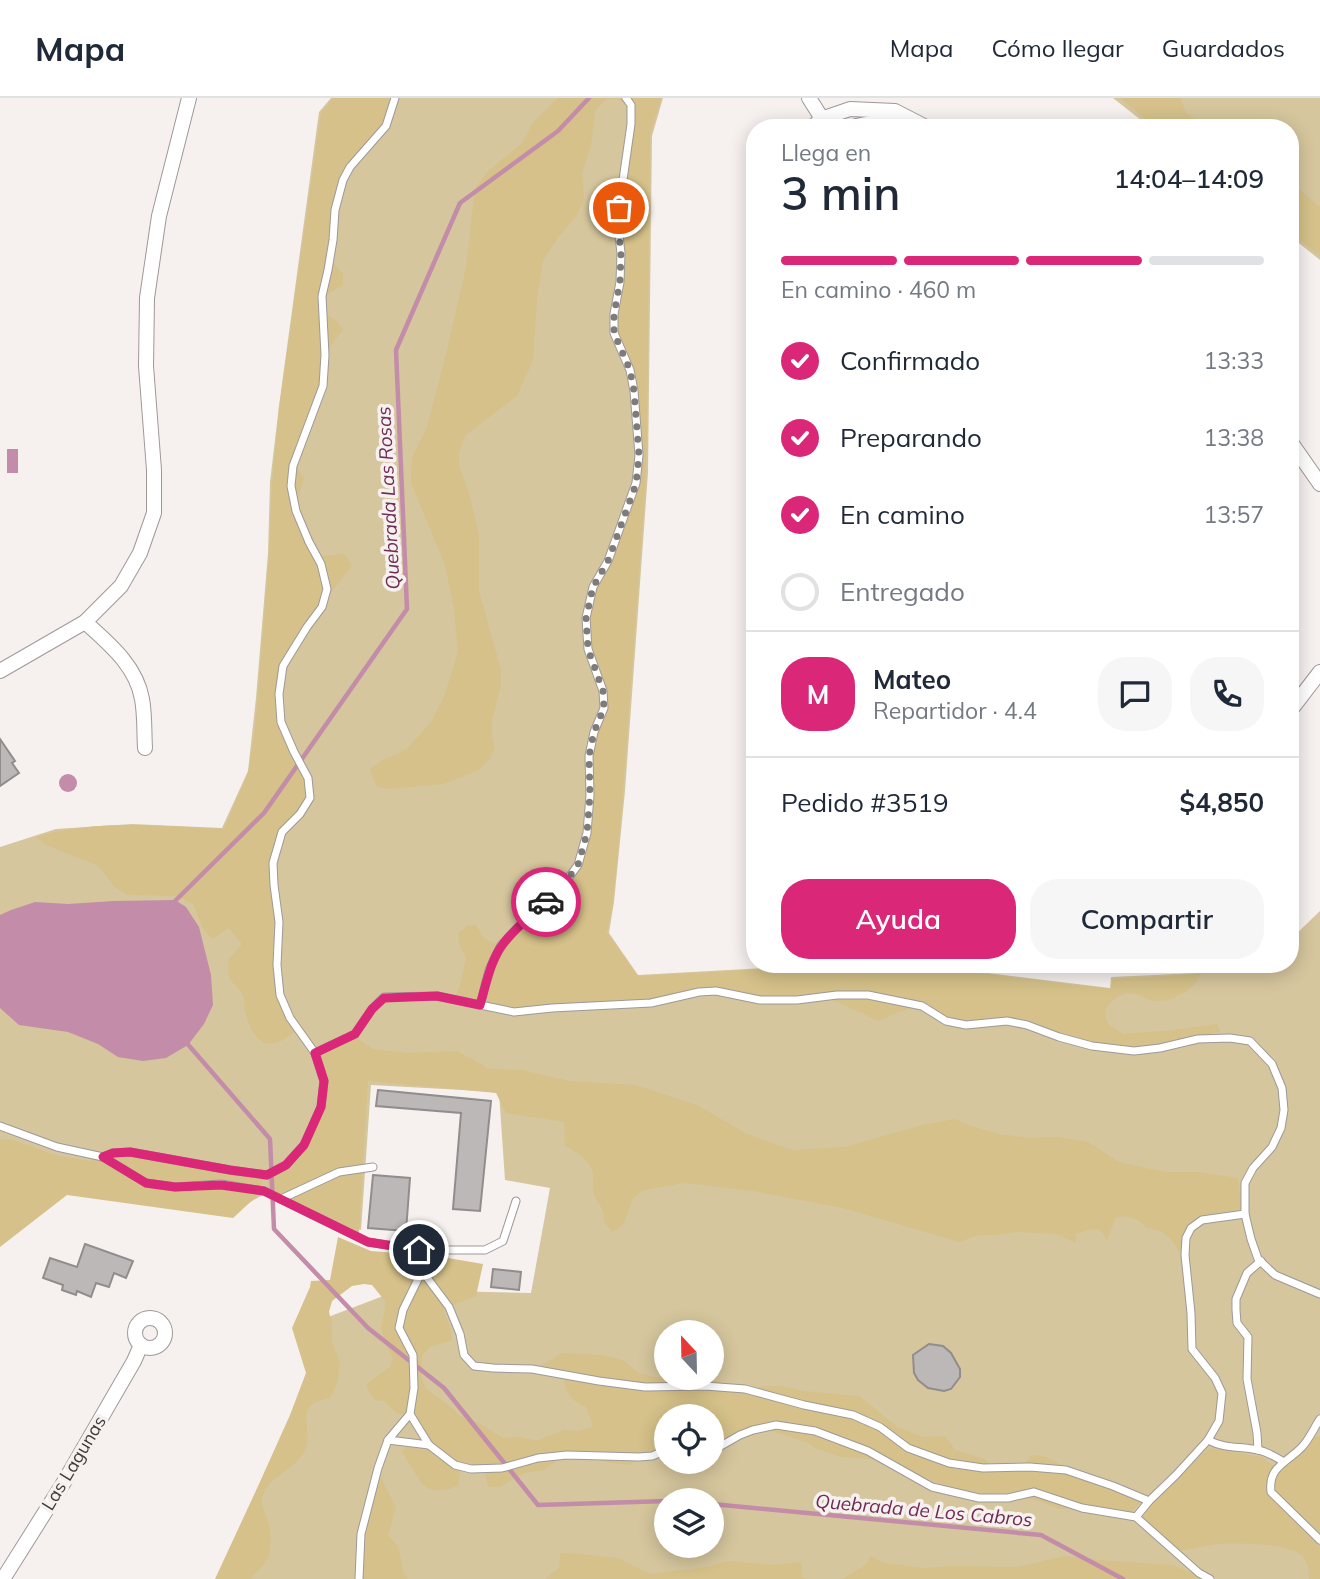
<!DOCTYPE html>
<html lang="es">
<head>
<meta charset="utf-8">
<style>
	body { margin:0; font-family:Mulish,sans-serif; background:#f6f6f7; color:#1f2937; height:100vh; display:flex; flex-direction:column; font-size:26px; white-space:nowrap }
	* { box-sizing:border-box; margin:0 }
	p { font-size:23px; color:#747a83 }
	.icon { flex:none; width:38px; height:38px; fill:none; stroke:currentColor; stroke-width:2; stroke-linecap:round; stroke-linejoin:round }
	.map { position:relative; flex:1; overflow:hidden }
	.details { position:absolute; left:746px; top:21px; width:553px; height:854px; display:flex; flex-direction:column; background:#fff; border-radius:28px; box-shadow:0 4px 18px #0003 }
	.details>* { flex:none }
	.needle { width:46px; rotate:338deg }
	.controls { position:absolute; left:654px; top:1222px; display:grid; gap:14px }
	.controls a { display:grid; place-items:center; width:70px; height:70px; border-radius:50%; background:#fff; box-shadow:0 4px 18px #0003; font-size:35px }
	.pin { position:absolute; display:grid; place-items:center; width:60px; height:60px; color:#fff; margin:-30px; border:4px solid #fff; border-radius:50%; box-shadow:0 2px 7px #0007 }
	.courier { position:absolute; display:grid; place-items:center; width:70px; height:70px; margin:-35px; border:5px solid #db2777; border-radius:50%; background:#fff; color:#222; box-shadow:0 2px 9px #0007 }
	.summary em { font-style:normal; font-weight:600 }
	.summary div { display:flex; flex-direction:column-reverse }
	.summary { display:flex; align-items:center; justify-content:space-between; height:119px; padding:0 35px }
	h1 { font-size:46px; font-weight:600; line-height:52px }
	.bar { display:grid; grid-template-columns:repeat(4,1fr); gap:10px 7px; align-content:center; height:84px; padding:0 35px }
	.bar i { height:9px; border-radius:5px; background:#e0e1e3 }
	.bar .on { background:#db2777 }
	.bar p { grid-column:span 4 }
	.line { display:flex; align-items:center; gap:18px; padding:0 35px; border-top:2px solid #e0e1e3 }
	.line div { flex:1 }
	.round { display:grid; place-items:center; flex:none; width:74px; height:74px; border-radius:28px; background:#f6f6f7 }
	ol { padding:0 35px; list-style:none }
	li { display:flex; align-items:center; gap:21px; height:77px }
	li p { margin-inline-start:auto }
	li .icon { padding:7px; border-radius:50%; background:#db2777; color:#fff; stroke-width:4 }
	li:last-child { color:#747a83 }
	li i { width:38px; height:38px; border:4px solid #e0e1e3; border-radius:50% }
	.action { display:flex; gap:14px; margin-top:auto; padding:14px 35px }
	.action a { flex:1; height:80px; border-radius:28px; background:#db2777; color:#fff; font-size:28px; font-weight:600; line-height:80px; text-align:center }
	.action a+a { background:#f6f6f7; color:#1f2937 }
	header { display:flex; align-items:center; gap:42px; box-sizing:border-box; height:98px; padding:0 35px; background:#fff; border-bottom:2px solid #e0e1e3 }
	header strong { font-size:33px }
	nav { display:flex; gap:38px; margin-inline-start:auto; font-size:24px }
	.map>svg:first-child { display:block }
	.green { fill:#d5c69d; fill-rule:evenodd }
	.forest { fill:#d5c189 }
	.water { fill:#c38ca9 }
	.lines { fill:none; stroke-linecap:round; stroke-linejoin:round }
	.stream { stroke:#c38ca9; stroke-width:4.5 }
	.building { fill:#bdb8b8; stroke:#918d8d; stroke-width:2 }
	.service-casing { stroke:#9e9998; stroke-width:9 }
	.minor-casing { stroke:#9e9998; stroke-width:16 }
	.service { stroke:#fff; stroke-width:7 }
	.minor { stroke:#fff; stroke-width:14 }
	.done { stroke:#7e7b7a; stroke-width:7; stroke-dasharray:0 12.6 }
	.route { stroke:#db2777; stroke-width:9 }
	.labels { text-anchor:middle; stroke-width:7; stroke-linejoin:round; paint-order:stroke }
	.street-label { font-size:18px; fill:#3d3b3b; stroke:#f6f1ef }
	.water-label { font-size:19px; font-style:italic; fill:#6e2b53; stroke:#f6f1ef }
</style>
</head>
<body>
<header>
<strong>Mapa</strong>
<nav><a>Mapa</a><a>Cómo llegar</a><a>Guardados</a></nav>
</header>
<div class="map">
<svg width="1320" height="1481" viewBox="0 0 1320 1481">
	<rect width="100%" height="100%" fill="#f6f1ef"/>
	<g class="green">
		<path d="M331,0H663L652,38L648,375L625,693L614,804L609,835L638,877L815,867L932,868L1110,890L1111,879L1197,875V866H1290V842L1320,813V1481H216L292,1316L307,1273L294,1232L399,1192L531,1195L550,1090L505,1082L499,994L371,987L361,1132L273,1091L228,1117L70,1092L0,1145V749L56,731L132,726L222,730L248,673L256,600L268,455L270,384L279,308L319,14ZM667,1234H712V1279H667ZM667,1318H712V1363H667ZM667,1402H712V1447H667Z"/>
		<polygon points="1113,0 1320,0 1320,162 1290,138 1290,30 1151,30"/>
	</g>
	<g class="forest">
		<path d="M333,0H392L387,15L380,30L360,53L340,81L330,161L343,176V187L319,201L323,215L337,223L343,232L323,257L320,288L294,366L304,380L294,414L307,445L323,458L344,456L352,468L320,508L281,567L279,625L306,681L307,700L298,715L280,733L270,765L276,824L275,867L288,921L295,933C268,957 253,944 245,914C244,909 245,902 243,897C240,890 232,886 229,879C228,874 229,867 228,862L242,846L229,830L212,841L203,830L193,806L178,798L128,797L113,788L105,776L96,767L46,747L36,739C95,721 162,728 224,731L248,675L255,631L269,458L272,384L279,310L321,15Z"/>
		<path d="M558,0H661L650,38L647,340L645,395L620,734L613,803L607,835L638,878L827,868L927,869L1111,891L1112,881L1201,876C1195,892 1173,903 1156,903C1148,903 1142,897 1135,896C1123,893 1107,903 1105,915C1105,918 1107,923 1108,926L1123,936L1174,932L1217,926L1220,933L1198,940L1134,952L1092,946L1027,926H966L946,922L922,907L898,914L879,923L822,897L760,902L716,892L650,904L514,913L480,906L456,897L461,884L466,860L460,848L458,835L469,827H476L485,841L504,849L581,768L592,658L596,635L607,610L590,550L589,520L595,490L611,464L638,386L637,293L617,235L622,110L634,12L617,1H606L595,13L591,48L582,75L584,101L576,119L560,137L543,162L537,202L533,262L517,298L466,337L459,353V368L469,395L479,437V493L501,572V586L492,623V637L495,651L490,661L479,672L444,686L388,691L376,688L370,671L379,664L407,651L431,624L445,596L458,553L454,511L445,467L411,385L412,359L427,329L446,256L466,170L475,91L487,74L522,45L534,23Z"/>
		<polygon points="1120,0 1180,0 1187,16 1212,30 1157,30"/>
		<polygon points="1290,87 1301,93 1320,109 1320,158 1290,134"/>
		<path d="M357,940L373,951L408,955L457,953L490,971L522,972L570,983L635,987L697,1007L747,1036L792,1052L845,1049L922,1027L955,1021L974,1029L999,1036L1030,1040L1057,1039L1088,1044L1119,1064L1165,1074H1198L1238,1080L1242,1111L1199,1118L1188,1127L1179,1155L1173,1143L1161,1133L1147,1130L1138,1122L1124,1118L1116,1119L1107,1142L1103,1135L1097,1131L1087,1132L1076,1136V1145L1057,1136L1018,1134L994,1137H978L959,1144L843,1110L753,1093L685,1085L644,1092L633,1100L623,1127L613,1134L604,1124C605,1111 600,1109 595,1098C592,1091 594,1083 593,1075C590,1062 577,1054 565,1048L564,1024L506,1015L496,995L368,983L359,1135L302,1109L267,1089L269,1079L289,1069L308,1046L325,1012L326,982L318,958Z"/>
		<polygon points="0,1041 13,1042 55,1057 90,1063 119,1057 141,1059 200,1071 263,1077 260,1095 233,1120 67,1097 0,1149"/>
		<path d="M338,1139L371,1153L436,1158L483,1166L476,1198L443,1211L451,1232L452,1242L430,1249L422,1258L421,1279L426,1291L451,1309L460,1318L479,1325L503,1340L521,1339L536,1343L564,1332L580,1333L593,1328L586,1309C572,1303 567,1297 564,1282L539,1269L562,1255L602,1257L623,1262L639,1275L654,1279L671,1282L687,1279L713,1281L745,1294L763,1288H780L804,1293L859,1298L898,1329L922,1339L945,1338L955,1352L985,1361L995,1373L1020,1372L1031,1357L1044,1358L1092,1383L1143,1403L1131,1414L1093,1408L1059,1411L1014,1394L988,1396L955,1391L925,1380L888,1362L841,1359L815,1350L806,1344L757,1328L712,1350V1318H667V1348L650,1353L630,1367L605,1364L588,1353L568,1354L544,1372L524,1375L500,1389H488L484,1369L467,1366L460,1372L458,1387C449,1393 434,1395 425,1388C420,1385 406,1360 402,1354L406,1349L426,1352L433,1344L414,1319L397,1315L384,1303L375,1302L367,1290L366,1286L390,1269L393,1261L385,1245L381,1230L385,1210V1203L372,1187L364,1186L352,1188L332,1203L329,1214L332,1226V1243L335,1252L340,1264L338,1282L330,1300C289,1307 316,1331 304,1354C294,1373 265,1379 262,1402C261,1407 264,1412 266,1417C270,1430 273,1448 268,1460C264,1469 256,1473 251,1481H215L259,1386L290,1317L306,1275L292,1230L310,1189L311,1183L330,1182Z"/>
		<path d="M1320,1338V1481H1309C1309,1472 1308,1462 1300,1456C1286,1445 1235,1445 1217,1446C1204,1448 1191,1451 1178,1453L1143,1419L1155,1402L1209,1350L1262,1359L1281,1374L1313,1339Z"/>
		<polygon points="380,1378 396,1409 388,1437 399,1450 403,1474 408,1481 361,1481 363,1436"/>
		<polygon points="567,1455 618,1460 650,1476 707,1469 728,1463 772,1467 801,1464 802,1479 807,1481 545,1481 559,1470 560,1456"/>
		<polygon points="871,1458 884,1465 923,1470 953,1468 1018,1469 1065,1458 1110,1463 1173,1467 1205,1481 842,1481 864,1468"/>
	</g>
	<g class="water">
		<rect x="7" y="351" width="11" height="24"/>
		<circle cx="68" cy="685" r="9"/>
		<polygon points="175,802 186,809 199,829 211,877 213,907 204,926 188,947 166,960 143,963 118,959 98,946 68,934 19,927 0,910 0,817 11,812 35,804 68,806 114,803"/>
	</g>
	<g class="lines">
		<g class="stream">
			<polyline points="172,806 264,715 407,511 396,252 460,105 558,33 589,0"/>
			<polyline points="185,943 270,1041 274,1131 368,1230 444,1290 538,1407 667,1403"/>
			<polyline points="712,1406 1041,1437 1123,1481"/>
		</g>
	</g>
	<g class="building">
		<polygon points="0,641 15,663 12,665 19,675 0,688"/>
		<polygon points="378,992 491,1003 480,1113 453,1111 461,1015 376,1008"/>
		<polygon points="373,1077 410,1080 406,1133 368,1130"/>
		<polygon points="85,1146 133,1163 126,1180 114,1175 109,1189 96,1185 91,1199 77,1193 76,1197 62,1192 63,1187 43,1180 50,1160 77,1169"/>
		<polygon points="493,1171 521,1174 519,1192 491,1189"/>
		<polygon points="929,1246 943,1248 951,1255 960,1271 960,1279 951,1291 944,1293 928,1290 918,1282 914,1275 913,1257"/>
	</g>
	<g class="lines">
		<defs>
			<g id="service">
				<polyline points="480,907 489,872 501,847 525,822 558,794 578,767 587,735 590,697 589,658 594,634 604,610 603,593 588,551 586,520 593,489 608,463 636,385 639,357 634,293 630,272 614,235 614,216 620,184 621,155 618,129 619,110 631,26 631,7 626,0"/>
				<polyline points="315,955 355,936 372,911 384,899 437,898 514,914 552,910 651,905 699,894 716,893 760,902 797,902 837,897 868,897 922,908 946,923 966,927 1007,923 1027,927 1059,939 1092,948 1134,953 1160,950 1198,941 1230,940 1250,943 1272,966 1282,990 1284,1012 1281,1030 1272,1049 1253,1070 1245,1085 1245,1116 1251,1141 1258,1161 1275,1177 1320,1196"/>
				<polyline points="0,1028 57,1049 103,1059 146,1085 175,1089 221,1086 264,1093 368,1144 419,1152 485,1152 503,1143 516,1103"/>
				<polyline points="103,1059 113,1055 130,1054 230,1072 267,1077 286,1067 304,1047 321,1009 324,983 315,955 290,920 280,897 277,867 279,824 274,787 273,765 282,734 300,716 310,700 308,680 294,654 281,624 279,596 283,568 307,529 322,509 327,491 321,466 309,444 296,413 291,388 293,368 323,288 325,257 322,198 328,172 333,142 335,112 343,82 350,69 386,28 395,0"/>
				<polyline points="281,1101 339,1074 373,1069"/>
				<polyline points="419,1152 422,1173 449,1209 460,1236 464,1257 474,1268 493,1270 532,1271 599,1283 645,1289 705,1288 745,1291 804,1307 853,1317 880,1329 908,1350 949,1365 983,1370 1030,1369 1066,1372 1113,1388 1149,1403"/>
				<polyline points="410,1316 429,1347 455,1367 471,1371 502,1370 538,1360 567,1357 639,1359 652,1358 667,1352"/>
				<path d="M1320,1321C1314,1330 1309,1342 1301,1350C1286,1365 1268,1369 1271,1394L1320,1442"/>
				<polyline points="388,1342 429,1347"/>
				<path d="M1208,1342C1225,1351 1239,1348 1258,1352C1268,1354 1276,1359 1284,1364"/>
				<polyline points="712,1350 719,1349 740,1337 753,1332 776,1327 815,1333 868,1353 932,1389 979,1400 1008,1400 1034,1394 1082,1410 1136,1419 1199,1475 1210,1481"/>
				<polyline points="1258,1352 1257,1335 1247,1281 1248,1239 1237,1225 1236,1212 1236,1201 1247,1175 1261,1163"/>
				<polyline points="1136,1419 1149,1403 1176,1377 1208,1342 1219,1323 1222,1295 1215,1280 1192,1251 1191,1215 1185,1157 1186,1140 1191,1130 1202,1122 1245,1116"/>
				<polyline points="359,1481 361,1436 378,1370 388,1342 410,1316 414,1290 413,1257 399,1230 403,1212 422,1173"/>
			</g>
			<g id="minor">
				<polyline points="809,0 828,30"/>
				<polyline points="812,30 821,21 850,11 895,13 928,30"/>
				<path d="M850,30C869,23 893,24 913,25"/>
				<polyline points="1290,343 1320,386"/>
				<path d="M85,524C108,545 136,567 142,601C145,617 144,634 145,650"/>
				<polyline points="0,573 85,524 121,488 140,455 154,415 154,372 146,268 147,200 159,118 189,0"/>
				<polyline points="1290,613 1320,574"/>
				<circle cx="150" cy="1235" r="15"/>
				<polyline points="3,1481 64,1384 134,1263 141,1247"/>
			</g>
		</defs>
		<use href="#service" class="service-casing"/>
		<use href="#minor" class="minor-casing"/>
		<use href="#service" class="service"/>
		<use href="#minor" class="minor"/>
	</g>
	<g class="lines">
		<polyline class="done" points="546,804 558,794 578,767 587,735 590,697 589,658 594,634 604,610 603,593 588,551 586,520 593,489 608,463 636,386 639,357 634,293 630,272 614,235 614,216 620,184 621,155 618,129 619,110"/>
		<path class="route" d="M419,1152L368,1144L264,1093L221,1087L175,1089L146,1085L103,1059L113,1055L130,1054L230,1072L267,1077L286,1067L304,1047L321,1009L324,983L315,955L355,936L372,911L384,900L437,898L480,907C486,887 490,863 503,846C515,830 531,817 546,804"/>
	</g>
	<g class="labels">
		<g class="street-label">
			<text transform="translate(74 1365) rotate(-59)" y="6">Las Lagunas</text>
		</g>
		<g class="water-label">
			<text transform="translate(388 400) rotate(-93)" y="7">Quebrada Las Rosas</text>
			<text transform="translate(924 1412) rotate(5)" y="7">Quebrada de Los Cabros</text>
		</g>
	</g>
</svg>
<div class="controls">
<a><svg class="needle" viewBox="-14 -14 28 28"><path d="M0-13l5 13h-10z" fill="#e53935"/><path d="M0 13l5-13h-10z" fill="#747a83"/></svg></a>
<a><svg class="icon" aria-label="locate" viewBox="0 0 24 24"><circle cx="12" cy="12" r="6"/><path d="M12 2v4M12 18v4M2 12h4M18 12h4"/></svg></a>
<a><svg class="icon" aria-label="layers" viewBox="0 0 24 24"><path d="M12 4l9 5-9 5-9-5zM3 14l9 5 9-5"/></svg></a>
</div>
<div class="pin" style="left:619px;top:110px;background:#ea580c"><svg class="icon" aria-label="bag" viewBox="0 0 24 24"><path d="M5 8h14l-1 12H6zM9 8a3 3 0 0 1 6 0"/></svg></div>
<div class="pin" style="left:419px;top:1152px;background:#1f2937"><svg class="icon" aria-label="home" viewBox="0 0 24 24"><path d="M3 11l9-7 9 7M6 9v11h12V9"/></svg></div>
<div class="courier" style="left:546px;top:804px"><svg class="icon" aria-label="car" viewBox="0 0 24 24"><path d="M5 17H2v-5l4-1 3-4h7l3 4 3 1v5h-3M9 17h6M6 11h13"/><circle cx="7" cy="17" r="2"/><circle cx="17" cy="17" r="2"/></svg></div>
<section class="details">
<div class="summary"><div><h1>3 min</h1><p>Llega en</p></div><em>14:04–14:09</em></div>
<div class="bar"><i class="on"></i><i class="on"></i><i class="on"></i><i></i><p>En camino · 460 m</p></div>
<ol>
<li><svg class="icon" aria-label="check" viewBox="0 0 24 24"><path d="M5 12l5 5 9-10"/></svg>Confirmado<p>13:33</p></li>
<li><svg class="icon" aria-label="check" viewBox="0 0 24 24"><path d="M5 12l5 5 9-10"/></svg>Preparando<p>13:38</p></li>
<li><svg class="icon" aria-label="check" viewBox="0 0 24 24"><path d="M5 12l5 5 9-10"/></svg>En camino<p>13:57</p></li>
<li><i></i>Entregado</li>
</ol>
<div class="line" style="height:126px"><b class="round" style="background:#db2777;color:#fff">M</b><div><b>Mateo</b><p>Repartidor · 4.4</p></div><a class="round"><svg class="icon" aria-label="chat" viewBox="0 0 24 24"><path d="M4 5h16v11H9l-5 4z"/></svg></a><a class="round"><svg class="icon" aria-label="phone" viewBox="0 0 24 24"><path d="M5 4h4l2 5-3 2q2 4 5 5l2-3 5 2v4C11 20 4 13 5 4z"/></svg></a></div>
<div class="line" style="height:91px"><div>Pedido #3519</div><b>$4,850</b></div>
<div class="action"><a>Ayuda</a><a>Compartir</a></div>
</section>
</div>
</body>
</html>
